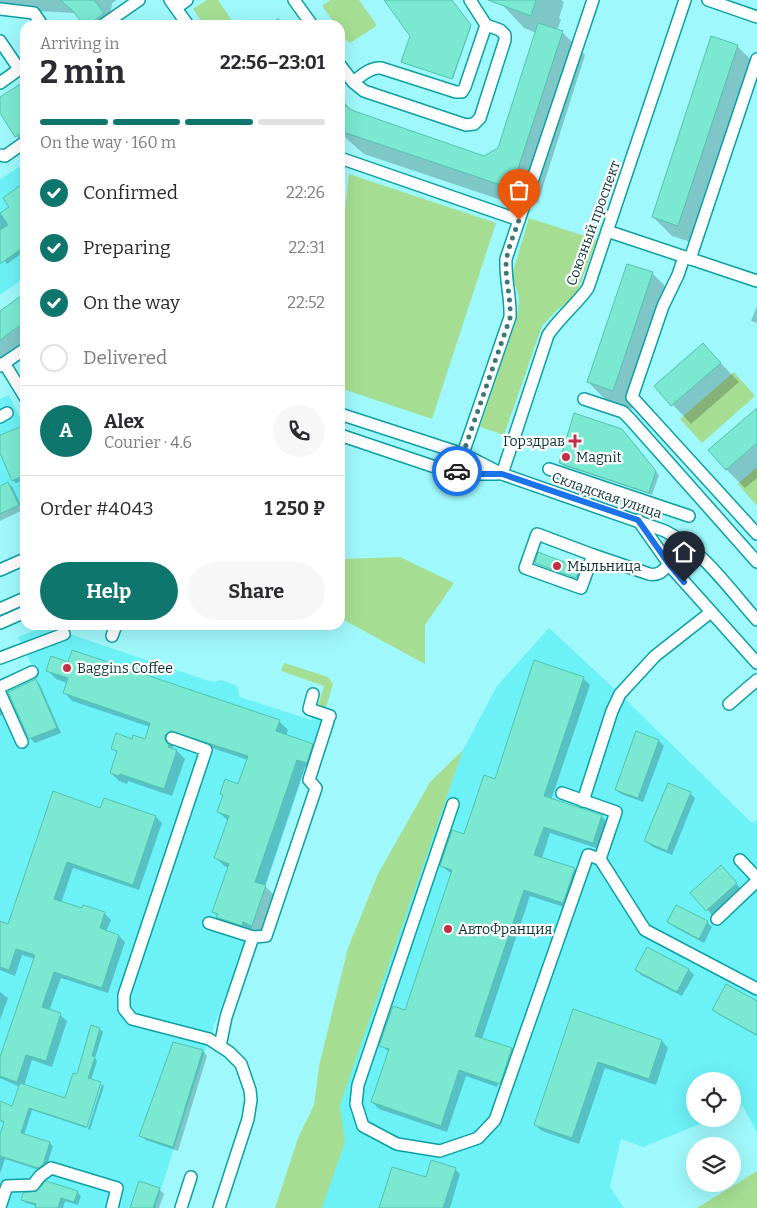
<!DOCTYPE html>
<html lang="en">
<head>
<meta charset="utf-8">
<style>
	body { margin:0; font-family:Bitter,serif; background:#f7f7f7; color:#2b2b33; height:100vh; display:flex; flex-direction:column; font-size:19px; white-space:nowrap }
	* { box-sizing:border-box; margin:0 }
	p { font-size:16px; color:#7c7c81 }
	.icon { flex:none; width:28px; height:28px; fill:none; stroke:currentColor; stroke-width:2; stroke-linecap:round; stroke-linejoin:round }
	.map { position:relative; flex:1; overflow:hidden }
	.panel { position:absolute; left:20px; top:20px; width:325px; height:610px; display:flex; flex-direction:column; background:#fff; border-radius:15px; box-shadow:0 5px 20px #0002 }
	.panel>* { flex:none }
	.buttons { position:absolute; left:686px; top:1072px; display:grid; gap:10px }
	.buttons a { display:grid; place-items:center; width:55px; height:55px; border-radius:50%; background:#fff; box-shadow:0 5px 20px #0002; font-size:25px }
	.pin { position:absolute; display:grid; place-items:center; width:42px; height:42px; color:#fff; margin:-51px -21px; border-radius:50% 50% 50% 0; rotate:-45deg; box-shadow:0 0 5px #0007 }
	.pin .icon { rotate:45deg }
	.courier { position:absolute; display:grid; place-items:center; width:50px; height:50px; margin:-25px; border:4px solid #1a73e8; border-radius:50%; background:#fff; color:#222; box-shadow:0 1px 6px #0007 }
	.head em { font-style:normal; font-weight:700 }
	.head div { display:flex; flex-direction:column-reverse }
	.head { display:flex; align-items:center; justify-content:space-between; height:85px; padding:0 20px }
	h1 { font-size:32px; font-weight:700; line-height:38px }
	.bar { display:grid; grid-template-columns:repeat(4,1fr); gap:8px 5px; align-content:center; height:60px; padding:0 20px }
	.bar i { height:6px; border-radius:4px; background:#e1e1e2 }
	.bar .on { background:#0f766e }
	.bar p { grid-column:span 4 }
	.line { display:flex; align-items:center; gap:12px; padding:0 20px; border-top:1px solid #e1e1e2 }
	.line div { flex:1 }
	.round { display:grid; place-items:center; flex:none; width:52px; height:52px; border-radius:26px; background:#f7f7f7 }
	ol { padding:0 20px; list-style:none }
	li { display:flex; align-items:center; gap:15px; height:55px }
	li p { margin-inline-start:auto }
	li .icon { padding:5px; border-radius:50%; background:#0f766e; color:#fff; stroke-width:4 }
	li:last-child { color:#7c7c81 }
	li i { width:28px; height:28px; border:2px solid #e1e1e2; border-radius:50% }
	.button { display:flex; gap:10px; margin-top:auto; padding:10px 20px }
	.button a { flex:1; height:58px; border-radius:30px; background:#0f766e; color:#fff; font-size:20px; font-weight:700; line-height:58px; text-align:center }
	.button a+a { background:#f7f7f7; color:#2b2b33 }
	.map>svg:first-child { display:block }
	.built { fill:#6cf1f6 }
	.green { fill:#a5de93 }
	.shadow { fill:#0003 }
	.building { fill:#7be8d2; stroke:#53c2ad }
	.lines { fill:none; stroke-linecap:round; stroke-linejoin:round }
	.minor-casing { stroke:#0c9fa3; stroke-width:14 }
	.minor { stroke:#fff; stroke-width:11 }
	.done { stroke:#3e7779; stroke-width:5; stroke-dasharray:0 9 }
	.route { stroke:#1a73e8; stroke-width:6 }
	.poi-dot { fill:#c13044; stroke:#fff; stroke-width:2 }
	.labels { text-anchor:middle; stroke-width:4.5; stroke-linejoin:round; paint-order:stroke }
	.street-label { font-size:14px; fill:#0a3233; stroke:#fff }
	.poi-label { font-size:14px; fill:#0a3233; stroke:#fff; text-anchor:start }
</style>
</head>
<body>
<div class="map">
<svg width="757" height="1208" viewBox="0 0 757 1208">
	<rect width="100%" height="100%" fill="#9ff8fb"/>
	<g class="built">
		<polygon points="25,163 25,277 0,295 0,179"/>
		<polygon points="9,395 25,429 25,502 0,514 0,399"/>
		<polygon points="49,625 58,625 57,630 212,682 222,680 237,686 240,697 311,720 317,709 325,711 312,748 318,750 314,761 308,760 249,936 209,1039 155,1208 0,1208 0,691 37,675 18,637"/>
		<polygon points="549,628 620,694 752,823 757,820 757,1133 743,1106 733,1110 732,1081 695,1081 695,1119 712,1119 643,1147 621,1139 610,1187 624,1208 296,1208 463,750 497,686"/>
	</g>
	<g class="green">
		<polygon points="207,0 218,0 235,25 204,25 193,9"/>
		<path d="M330,0H359L376,24L375,27L350,43C344,39 340,32 340,25H336L322,6Z"/>
		<polygon points="349,174 496,223 432,419 340,388 340,255"/>
		<polygon points="529,218 597,240 576,295 555,312 542,326 504,435 480,427 517,318 519,298 512,275"/>
		<polygon points="734,372 755,396 702,443 680,419"/>
		<polygon points="757,467 757,506 738,484"/>
		<polygon points="400,557 454,583 425,625 425,664 340,618 340,559"/>
		<polygon points="284,663 328,677 333,684 325,711 317,709 324,686 281,671"/>
		<polygon points="463,750 340,1105 345,1142 322,1208 275,1208 298,1138 314,1105 319,1066 348,948 378,874 430,782"/>
		<polygon points="757,1171 757,1208 697,1208"/>
	</g>
	<g class="shadow">
		<polygon points="0,0 117,0 112,3 110,17 116,25 85,25 75,13 0,9"/>
		<polygon points="386,0 451,0 471,27 453,79 404,63 411,35"/>
		<polygon points="498,0 561,0 564,2 559,18 561,20 557,30 562,32 585,55 538,202 528,209 364,154 340,133 340,95 351,111 484,157 499,149 536,33 524,28"/>
		<polygon points="278,18 285,25 267,25"/>
		<polygon points="737,46 756,65 697,244 672,236 653,217"/>
		<polygon points="25,83 25,145 16,136 0,111 0,99"/>
		<polygon points="25,195 25,225 22,226 25,230 25,251 7,264 0,255 0,214"/>
		<polygon points="652,273 671,292 632,409 607,401 588,382"/>
		<polygon points="25,295 25,347 0,364 0,312"/>
		<polygon points="757,306 757,323 751,321"/>
		<polygon points="703,345 739,382 691,424 656,387"/>
		<polygon points="757,410 757,478 745,488 726,469"/>
		<polygon points="25,429 25,480 16,483 13,480 0,450 0,437"/>
		<polygon points="625,434 659,475 652,495 564,466 561,463"/>
		<polygon points="8,483 13,488 23,510 0,521 0,487"/>
		<polygon points="539,554 580,569 581,570 578,579 537,564 536,563"/>
		<polygon points="73,651 280,722 288,730 286,736 312,745 320,753 315,771 305,767 265,886 274,895 261,933 251,930 250,933 226,925 214,912 229,868 224,866 216,858 228,821 219,812 224,796 221,794 239,786 248,760 183,738 173,744 173,749 177,751 185,759 172,796 128,781 127,784 119,781 111,773 118,754 112,748 132,740 146,740 150,727 72,701 64,692 67,683 56,679 48,671 69,663"/>
		<polygon points="583,678 590,685 551,800 601,816 608,823 599,849 550,833 542,858 575,869 581,876 570,909 530,896 482,1039 512,1049 518,1056 507,1090 500,1087 512,1052 510,1052 497,1087 466,1076 447,1132 379,1109 372,1102 389,1052 381,1045 406,1011 452,874 441,866 465,835 495,780"/>
		<polygon points="36,680 40,685 61,733 35,743 30,738"/>
		<polygon points="0,705 4,714 0,716"/>
		<polygon points="659,741 664,746 643,802 621,794 616,790"/>
		<polygon points="690,793 695,798 672,855 651,846 646,841"/>
		<polygon points="105,799 156,817 162,823 139,890 73,868 61,903 83,910 104,913 111,920 106,932 119,936 125,942 108,993 61,978 49,1011 60,1015 67,1021 52,1067 32,1060 24,1086 66,1100 99,1029 103,1032 95,1058 97,1061 91,1080 100,1083 86,1128 32,1110 24,1135 50,1143 53,1146 46,1168 42,1171 5,1159 0,1174 0,1139 5,1123 0,1121 0,1102 13,1107 20,1087 0,1078 0,1061 35,959 22,955 15,976 0,970 0,923 9,926 101,809"/>
		<polygon points="726,872 741,889 712,915 692,893"/>
		<polygon points="669,922 707,922 712,927 704,943 674,927"/>
		<polygon points="648,948 689,970 694,975 682,996 641,975 636,970"/>
		<polygon points="0,992 8,998 0,1020"/>
		<polygon points="757,1002 757,1036 718,1014 714,1009"/>
		<polygon points="574,1011 662,1041 668,1048 656,1085 605,1068 579,1144 542,1131 535,1125"/>
		<polygon points="203,1051 207,1056 178,1151 146,1140 141,1135"/>
		<polygon points="102,1084 104,1086 90,1130 88,1129"/>
		<polygon points="455,1169 460,1174 450,1208 380,1208 427,1179"/>
		<polygon points="159,1189 164,1194 159,1208 132,1208"/>
		<polygon points="77,1192 81,1196 78,1205 65,1201 63,1208 36,1208 37,1206 26,1203 22,1199"/>
	</g>
	<g class="building">
		<polygon points="60,0 94,0 104,13 88,25 84,25 72,10"/>
		<polygon points="384,0 452,0 471,25 452,79 401,62 410,36"/>
		<polygon points="488,0 536,0 531,16"/>
		<polygon points="538,23 563,31 515,178 504,186 340,131 340,103 354,111 484,156 498,148"/>
		<polygon points="711,36 738,45 678,226 652,217"/>
		<polygon points="25,81 25,130 15,137 0,113 0,97"/>
		<polygon points="19,186 25,195 25,220 20,223 25,229 25,246 0,264 0,230 8,225 0,213 9,207 3,198"/>
		<polygon points="627,264 653,272 613,391 587,382"/>
		<polygon points="25,293 25,322 0,340 0,311"/>
		<polygon points="703,343 721,363 671,406 654,386"/>
		<polygon points="757,408 757,443 726,470 708,450"/>
		<polygon points="574,413 622,429 656,471 649,493 559,463"/>
		<polygon points="25,425 25,475 12,481 0,453 0,435"/>
		<polygon points="8,482 19,505 0,514 0,486"/>
		<polygon points="538,552 580,568 576,578 535,563"/>
		<polygon points="72,650 280,720 276,731 313,744 307,763 297,760 255,882 266,885 252,926 243,922 242,926 216,917 218,914 212,912 229,864 214,858 229,816 217,812 223,795 220,794 225,779 238,784 248,756 171,731 165,735 165,740 169,745 168,747 177,750 164,789 120,774 119,776 110,773 117,751 111,749 116,733 132,739 133,735 145,739 150,723 63,693 68,678 46,671 51,656 68,662"/>
		<polygon points="534,660 584,677 544,796 602,815 593,843 544,827 534,855 575,868 563,903 524,890 475,1036 512,1048 500,1084 459,1070 441,1126 371,1102 389,1049 379,1046 393,1006 405,1010 452,870 440,866 452,830 464,834 484,775 495,779"/>
		<polygon points="36,679 57,728 29,739 8,692"/>
		<polygon points="636,731 659,740 638,798 615,790"/>
		<polygon points="668,783 691,792 667,851 644,841"/>
		<polygon points="53,791 100,808 104,798 156,816 133,885 67,862 54,899 82,908 83,905 105,912 100,928 119,935 102,988 54,972 42,1007 61,1013 46,1061 26,1055 17,1082 0,1076 0,1057 35,955 16,949 9,970 0,967 0,921 8,924"/>
		<polygon points="721,865 737,883 706,911 690,893"/>
		<polygon points="676,905 708,921 699,939 667,922"/>
		<polygon points="647,947 689,969 677,992 635,970"/>
		<polygon points="726,984 757,1001 757,1035 712,1010"/>
		<polygon points="573,1009 662,1040 649,1079 598,1062 572,1138 534,1125"/>
		<polygon points="91,1025 100,1028 92,1056 95,1057 88,1078 101,1082 87,1127 29,1108 21,1133 50,1142 43,1165 38,1168 0,1156 0,1135 4,1122 0,1120 0,1101 12,1106 20,1083 65,1098 73,1073 77,1074"/>
		<polygon points="173,1042 203,1050 173,1147 139,1136"/>
		<polygon points="431,1160 456,1168 443,1208 379,1208 392,1167 426,1177"/>
		<polygon points="46,1181 78,1191 74,1202 61,1198 58,1208 35,1208 36,1204 21,1200 23,1193 37,1191"/>
		<polygon points="139,1181 160,1188 153,1208 130,1208"/>
	</g>
	<g class="lines">
		<defs>
			<g id="minor">
				<polyline points="170,0 188,25"/>
				<polyline points="294,0 312,25"/>
				<polyline points="708,0 757,17"/>
				<polyline points="176,8 187,0"/>
				<polyline points="0,9 34,13 42,25"/>
				<polyline points="103,25 139,0"/>
				<polyline points="0,41 19,69"/>
				<polyline points="340,65 353,82 364,91 466,125 474,124 480,118 505,40 505,35 500,30 486,25 470,0"/>
				<path d="M353,82C361,76 370,67 381,68L456,92H462L465,87L486,25"/>
				<polyline points="0,83 25,65"/>
				<polyline points="0,155 5,156 25,142"/>
				<polyline points="340,158 519,220"/>
				<polyline points="607,231 757,281"/>
				<polyline points="684,257 678,275 663,306 632,397 757,534"/>
				<polyline points="690,259 757,59"/>
				<polyline points="4,363 25,397"/>
				<polyline points="0,366 25,349"/>
				<polyline points="584,399 623,412 630,419 757,562"/>
				<path d="M340,414L463,454L502,474L665,531C703,550 729,589 757,620"/>
				<polyline points="0,417 7,413"/>
				<polyline points="340,435 456,474 497,474"/>
				<polyline points="549,469 689,516"/>
				<path d="M456,474L510,317C511,298 505,279 506,259L593,0"/>
				<path d="M502,474L548,335C560,317 576,305 588,288L685,0"/>
				<polyline points="638,520 671,567 757,663"/>
				<polygon points="537,534 593,555 581,588 525,568"/>
				<path d="M593,555L649,574C659,576 663,571 669,564"/>
				<polyline points="0,570 25,559"/>
				<polyline points="0,609 25,598"/>
				<polyline points="0,623 25,612"/>
				<polyline points="112,636 116,625"/>
				<polyline points="0,658 64,634"/>
				<polyline points="0,687 32,672"/>
				<polyline points="0,693 22,742"/>
				<polyline points="313,694 309,709 330,716"/>
				<polyline points="729,704 757,680"/>
				<polyline points="172,738 206,750 124,995 124,1009 132,1019 209,1039 229,1052 241,1064 250,1090 251,1100 248,1119 219,1208"/>
				<polyline points="562,793 616,812 600,859 645,930 757,989"/>
				<polyline points="583,801 612,711 620,694 655,656 711,612"/>
				<polyline points="453,804 358,1085 356,1104 363,1126 397,1144 440,1151 478,1138 495,1120 588,855 600,859"/>
				<polyline points="740,860 757,878"/>
				<polyline points="717,919 757,881"/>
				<polyline points="209,923 253,937 266,936 316,788 309,780 328,721"/>
				<polyline points="220,1046 226,1017 253,937"/>
				<polyline points="0,1207 7,1186 33,1185 40,1176 51,1168 117,1188 112,1208"/>
				<polyline points="181,1208 191,1177"/>
			</g>
		</defs>
		<use href="#minor" class="minor-casing"/>
		<use href="#minor" class="minor"/>
	</g>
	<g class="lines">
		<path class="done" d="M457,471L510,318C511,301 507,286 506,270C505,253 514,235 519,220"/>
		<polyline class="route" points="457,471 456,474 502,474 638,520 669,564 684,582"/>
	</g>
	<g class="poi-dot">
		<path d="M572.5 433.5h5v5h5v5h-5v5h-5v-5h-5v-5h5z"/>
		<circle cx="566" cy="457" r="5"/>
		<circle cx="557" cy="566" r="5"/>
		<circle cx="67" cy="668" r="5"/>
		<circle cx="448" cy="929" r="5"/>
	</g>
	<g class="labels">
		<g class="street-label">
			<text transform="translate(593 223) rotate(-70)" y="5">Союзный проспект</text>
			<text transform="translate(607 495) rotate(19)" y="5">Складская улица</text>
		</g>
		<g class="poi-label">
			<text x="565" y="446" text-anchor="end">Горздрав</text>
			<text x="576" y="462">Magnit</text>
			<text x="567" y="571">Мыльница</text>
			<text x="77" y="673">Baggins Coffee</text>
			<text x="458" y="934">АвтоФранция</text>
		</g>
	</g>
</svg>
<div class="buttons">
<a><svg class="icon" aria-label="locate" viewBox="0 0 24 24"><circle cx="12" cy="12" r="6"/><path d="M12 2v4M12 18v4M2 12h4M18 12h4"/></svg></a>
<a><svg class="icon" aria-label="layers" viewBox="0 0 24 24"><path d="M12 4l9 5-9 5-9-5zM3 14l9 5 9-5"/></svg></a>
</div>
<div class="pin" style="left:519px;top:220px;background:#ea580c"><svg class="icon" aria-label="bag" viewBox="0 0 24 24"><path d="M5 8h14l-1 12H6zM9 8a3 3 0 0 1 6 0"/></svg></div>
<div class="pin" style="left:684px;top:582px;background:#1f2937"><svg class="icon" aria-label="home" viewBox="0 0 24 24"><path d="M3 11l9-7 9 7M6 9v11h12V9"/></svg></div>
<div class="courier" style="left:457px;top:471px"><svg class="icon" aria-label="car" viewBox="0 0 24 24"><path d="M5 17H2v-5l4-1 3-4h7l3 4 3 1v5h-3M9 17h6M6 11h13"/><circle cx="7" cy="17" r="2"/><circle cx="17" cy="17" r="2"/></svg></div>
<section class="panel">
<div class="head"><div><h1>2 min</h1><p>Arriving in</p></div><em>22:56–23:01</em></div>
<div class="bar"><i class="on"></i><i class="on"></i><i class="on"></i><i></i><p>On the way · 160 m</p></div>
<ol>
<li><svg class="icon" aria-label="check" viewBox="0 0 24 24"><path d="M5 12l5 5 9-10"/></svg>Confirmed<p>22:26</p></li>
<li><svg class="icon" aria-label="check" viewBox="0 0 24 24"><path d="M5 12l5 5 9-10"/></svg>Preparing<p>22:31</p></li>
<li><svg class="icon" aria-label="check" viewBox="0 0 24 24"><path d="M5 12l5 5 9-10"/></svg>On the way<p>22:52</p></li>
<li><i></i>Delivered</li>
</ol>
<div class="line" style="height:90px"><b class="round" style="background:#0f766e;color:#fff">A</b><div><b>Alex</b><p>Courier · 4.6</p></div><a class="round"><svg class="icon" aria-label="phone" viewBox="0 0 24 24"><path d="M5 4h4l2 5-3 2q2 4 5 5l2-3 5 2v4C11 20 4 13 5 4z"/></svg></a></div>
<div class="line" style="height:65px"><div>Order #4043</div><b>1 250 ₽</b></div>
<div class="button"><a>Help</a><a>Share</a></div>
</section>
</div>
</body>
</html>
